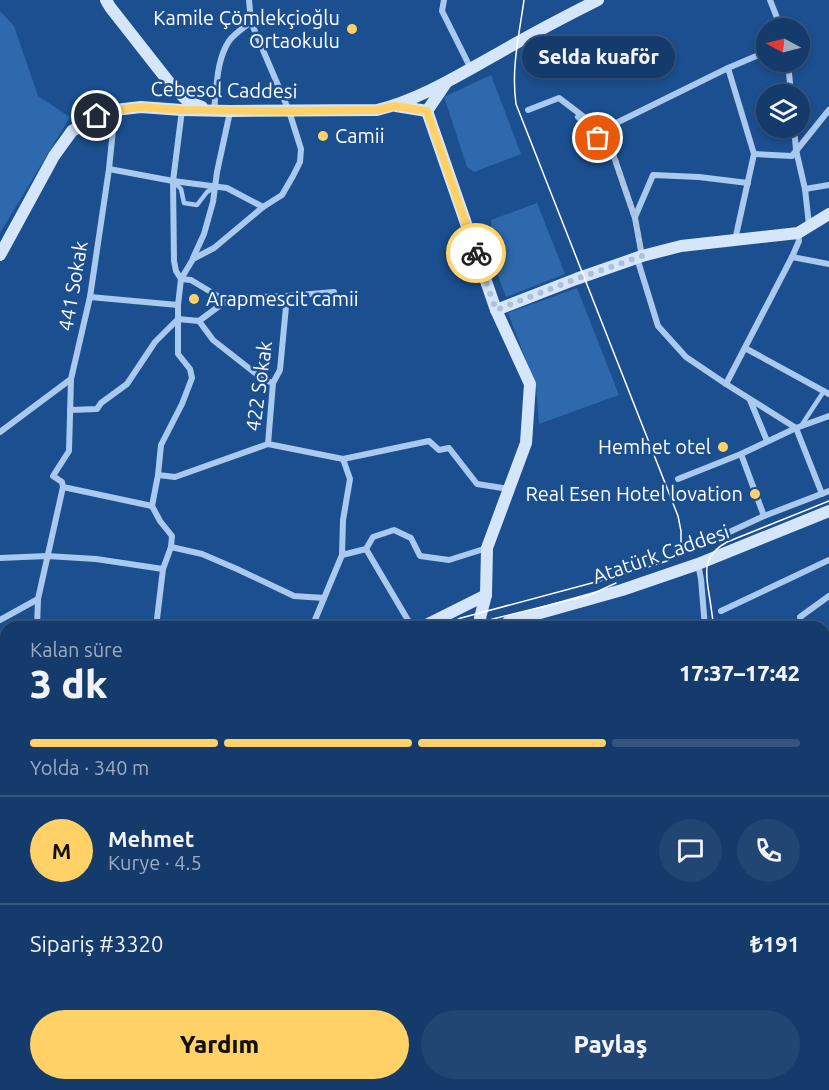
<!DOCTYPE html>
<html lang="tr">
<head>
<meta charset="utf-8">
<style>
	body { margin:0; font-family:Ubuntu,sans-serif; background:#214673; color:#f1f3f6; height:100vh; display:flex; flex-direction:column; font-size:22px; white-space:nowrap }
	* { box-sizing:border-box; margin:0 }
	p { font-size:20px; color:#9dadc1 }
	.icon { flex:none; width:33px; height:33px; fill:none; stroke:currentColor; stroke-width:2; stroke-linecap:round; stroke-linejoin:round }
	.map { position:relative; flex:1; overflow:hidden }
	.details { position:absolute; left:0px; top:621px; width:830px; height:470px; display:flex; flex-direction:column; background:#143b6b; border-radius:18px 18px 0 0; box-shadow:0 3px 9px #0003,0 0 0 2px #33557e }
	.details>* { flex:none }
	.needle { width:39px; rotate:277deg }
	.tools { position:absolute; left:756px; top:18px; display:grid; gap:12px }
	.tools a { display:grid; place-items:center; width:54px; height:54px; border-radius:50%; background:#143b6b; box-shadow:0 3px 9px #0003,0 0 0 2px #33557e; font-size:30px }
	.pin { position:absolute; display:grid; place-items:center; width:51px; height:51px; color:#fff; margin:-26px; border:3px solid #fff; border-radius:50%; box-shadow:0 2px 6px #0007 }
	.courier { position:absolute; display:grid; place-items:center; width:60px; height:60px; margin:-30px; border:4px solid #ffd166; border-radius:50%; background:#fff; color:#222; box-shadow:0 2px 8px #0007 }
	.bubble { position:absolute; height:42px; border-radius:21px; background:#143b6b; box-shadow:0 3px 9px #0003,0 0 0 2px #33557e; font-size:20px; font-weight:800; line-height:42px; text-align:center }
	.headline em { font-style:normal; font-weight:800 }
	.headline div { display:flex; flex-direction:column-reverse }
	.headline { display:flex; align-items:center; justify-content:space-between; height:102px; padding:0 30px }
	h1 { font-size:39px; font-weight:800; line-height:45px }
	.bar { display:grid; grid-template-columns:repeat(4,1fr); gap:9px 6px; align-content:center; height:72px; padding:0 30px }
	.bar i { height:8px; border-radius:4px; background:#33557e }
	.bar .active { background:#ffd166 }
	.bar p { grid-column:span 4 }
	.line { display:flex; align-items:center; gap:15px; padding:0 30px; border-top:2px solid #33557e }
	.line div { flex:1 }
	.round { display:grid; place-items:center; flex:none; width:63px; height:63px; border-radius:32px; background:#214673 }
	.button { display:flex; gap:12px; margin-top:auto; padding:12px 30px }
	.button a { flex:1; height:69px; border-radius:36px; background:#ffd166; color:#111; font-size:24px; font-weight:800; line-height:69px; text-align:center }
	.button a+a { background:#214673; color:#f1f3f6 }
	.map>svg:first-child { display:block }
	.green { fill:#2e69ad }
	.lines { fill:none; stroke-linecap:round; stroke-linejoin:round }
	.lane { stroke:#a9c9ee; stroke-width:4.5 }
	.street { stroke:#a9c9ee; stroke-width:6 }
	.secondary { stroke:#d6e6fa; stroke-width:12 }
	.primary { stroke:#f0f6ff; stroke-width:15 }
	.tram { stroke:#fff; stroke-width:1.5 }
	.done { stroke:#afc1d8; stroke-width:6; stroke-dasharray:0 10.8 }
	.route { stroke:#ffd166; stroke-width:8 }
	.poi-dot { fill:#ffd166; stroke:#1b4f8f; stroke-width:2 }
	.labels { text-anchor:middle; stroke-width:5; stroke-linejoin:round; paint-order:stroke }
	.poi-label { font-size:20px; fill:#fff; stroke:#1b4f8f; text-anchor:end }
	.street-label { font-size:20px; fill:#fff; stroke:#1b4f8f }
</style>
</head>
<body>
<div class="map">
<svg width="829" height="1090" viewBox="0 0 829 1090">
	<rect width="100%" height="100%" fill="#1b4f8f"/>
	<g class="green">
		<polygon points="0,11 14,26 38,96 70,117 0,233"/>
		<polygon points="491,75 521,154 474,172 467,167 444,97"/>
		<polygon points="537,203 565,274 506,297 486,245 491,230 491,220"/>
		<polygon points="577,288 619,395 539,424 536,386 508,313"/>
		<polygon points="0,1017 6,1019 6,1084 19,1085 20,1090 0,1090"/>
	</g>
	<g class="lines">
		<g class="lane">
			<polyline points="173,181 181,189 184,203 197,205 207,192 215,187"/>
			<polyline points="801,426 824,391"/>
		</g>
		<g class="street">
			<polyline points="444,0 442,11 471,69"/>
			<polyline points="770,0 781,28"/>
			<polyline points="788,62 791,94"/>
			<polyline points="728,68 754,154 735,240"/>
			<path d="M214,110C217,87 216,61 229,41C235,33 243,28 251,22"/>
			<polyline points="528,110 559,98 597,127 604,129 728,68 766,52"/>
			<polyline points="578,117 612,151 635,218 642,256"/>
			<polyline points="794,128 796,150 805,189 809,225"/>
			<polyline points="754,154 792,156 829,110"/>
			<polyline points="109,169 173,181 227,188 263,207"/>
			<polyline points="805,189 829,185"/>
			<polyline points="635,217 653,175 699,177 748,183"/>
			<polyline points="792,257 829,264"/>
			<polyline points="193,258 204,234 213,202 217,172 230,112"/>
			<polyline points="637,258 658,326 686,357 726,384 796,428 822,494"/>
			<polyline points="287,296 280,370 273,383 268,444 343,459 350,479 343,520 342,555 312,627"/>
			<polyline points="90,297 178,305"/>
			<polyline points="226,301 191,280 181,279 193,259 214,248 263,207 282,195 293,176 300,162 301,149 289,111 251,22 249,0"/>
			<polyline points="199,321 213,340 264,380 273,383"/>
			<polyline points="745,348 829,394"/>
			<polyline points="726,384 792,257 799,241 798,233"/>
			<polyline points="750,400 767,441"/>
			<polyline points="70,410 97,409 101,403 127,384 155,342 178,319 199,321 230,298 287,296 334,292"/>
			<polyline points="0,432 71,379 90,297 109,169 115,110"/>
			<polyline points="741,454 764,516"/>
			<polyline points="343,459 429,441 439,450 449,448 477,484 509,489"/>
			<polyline points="158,475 175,477 268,444"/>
			<polyline points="678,479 741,454 796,428 829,416"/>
			<polyline points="63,487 152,506"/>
			<polyline points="708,542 764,516 829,491"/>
			<polyline points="171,547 202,554 237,569 294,596 324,598"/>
			<polyline points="366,549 412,627"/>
			<polyline points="342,555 366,549 373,537 394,530 411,538 420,556 449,560 487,548"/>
			<polyline points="0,558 47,556 96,559 163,569"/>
			<polyline points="698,564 701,579 705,627"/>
			<polyline points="721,611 829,560"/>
			<polyline points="0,620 38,599"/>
			<polyline points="37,627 38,599 63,487 62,482 53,476 69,451 71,379"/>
			<polyline points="156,627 163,569 171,547 172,536 160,521 152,506 158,475 161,445 182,404 192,378 190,369 178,354 178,305 181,279 176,271 174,261 173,181 182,110"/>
			<polyline points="530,627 530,615"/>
			<polyline points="802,627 800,617 829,596"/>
			<polyline points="0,669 6,670"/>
			<polyline points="824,756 829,762"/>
			<polyline points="824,796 829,787"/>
			<polyline points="824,815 829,817"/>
			<polyline points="824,861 829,864"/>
			<polyline points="824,888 829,888"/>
			<polyline points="824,976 829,940"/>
			<polyline points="824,1072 829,1085"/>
			<polyline points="450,1084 450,1090"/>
			<polyline points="690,1084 691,1090"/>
			<polyline points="714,1084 715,1090"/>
			<polyline points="198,1090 199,1084"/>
			<polyline points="361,1090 387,1084"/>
			<polyline points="590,1090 591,1084"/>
		</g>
		<g class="secondary">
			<polyline points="106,0 110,7 172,86 188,101 202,107"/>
			<polyline points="446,83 427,111 496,310 530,384 526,443 487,548 486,595 480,618 482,627"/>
			<polyline points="396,106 427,111"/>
			<path d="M0,255L54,156L72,131L97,116L115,110L141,107L182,110L230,111L377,110C419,100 459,75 497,54C530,35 564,17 598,0"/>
			<polyline points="496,310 576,279 642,256 681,246 798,233 829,214"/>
			<polyline points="422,627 486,595"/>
			<polyline points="504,627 508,622 622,590 698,564 829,511"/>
			<polyline points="0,760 6,760"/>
			<polyline points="0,973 6,983"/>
			<polyline points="33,1084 34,1090"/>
			<polyline points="540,1084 541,1090"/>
		</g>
		<polyline class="primary" points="0,1002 6,1003"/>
		<g class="tram">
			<path d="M440,627L461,618L629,573L667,561L676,554L681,543V531L678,516L516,104C511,68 519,36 524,0"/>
			<polyline points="461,627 590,595 616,583"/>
			<path d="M714,627C712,616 711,605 709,594C705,570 703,555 727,542L829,501"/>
			<polyline points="0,973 3,930 6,909"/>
			<polyline points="699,1084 701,1090"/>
		</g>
	</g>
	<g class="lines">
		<polyline class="done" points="476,253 496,310 576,279 642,256 635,218 612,151 598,138"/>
		<polyline class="route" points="97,116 116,110 141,107 182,110 290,111 377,110 395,106 427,111 476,253"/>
	</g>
	<g class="poi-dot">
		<circle cx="352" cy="29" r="6"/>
		<circle cx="323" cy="136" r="6"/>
		<circle cx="194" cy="299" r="6"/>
		<circle cx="723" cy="447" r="6"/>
		<circle cx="755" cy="494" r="6"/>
	</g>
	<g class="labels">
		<g class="poi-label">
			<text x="340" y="25">Kamile Çömlekçioğlu<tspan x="340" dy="23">Ortaokulu</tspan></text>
			<text x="335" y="143" text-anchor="start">Camii</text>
			<text x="206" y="306" text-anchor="start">Arapmescit camii</text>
			<text x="711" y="454">Hemhet otel</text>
			<text x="743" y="501">Real Esen Hotel lovation</text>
		</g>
		<g class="street-label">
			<text transform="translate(224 90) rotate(1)" y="7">Cebesol Caddesi</text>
			<text transform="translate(73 286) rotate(-80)" y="7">441 Sokak</text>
			<text transform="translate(259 386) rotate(-82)" y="7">422 Sokak</text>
			<text transform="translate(661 554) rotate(-19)" y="7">Atatürk Caddesi</text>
		</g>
	</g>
</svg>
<div class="tools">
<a><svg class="needle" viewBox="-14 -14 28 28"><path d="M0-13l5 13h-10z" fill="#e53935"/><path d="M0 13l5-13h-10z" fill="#9dadc1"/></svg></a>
<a><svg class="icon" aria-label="layers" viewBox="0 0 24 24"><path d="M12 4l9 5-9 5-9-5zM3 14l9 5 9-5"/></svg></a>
</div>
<div class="pin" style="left:598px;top:138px;background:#ea580c"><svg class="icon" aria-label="bag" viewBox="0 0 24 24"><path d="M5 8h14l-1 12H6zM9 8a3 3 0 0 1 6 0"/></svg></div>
<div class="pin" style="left:97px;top:116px;background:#1f2937"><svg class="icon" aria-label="home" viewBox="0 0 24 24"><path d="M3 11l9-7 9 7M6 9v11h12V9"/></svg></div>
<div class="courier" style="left:476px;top:253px"><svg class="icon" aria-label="bike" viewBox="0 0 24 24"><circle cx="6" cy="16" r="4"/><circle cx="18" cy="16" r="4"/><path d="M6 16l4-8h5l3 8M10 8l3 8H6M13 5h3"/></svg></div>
<div class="bubble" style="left:522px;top:36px;width:153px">Selda kuaför</div>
<section class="details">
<div class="headline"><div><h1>3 dk</h1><p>Kalan süre</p></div><em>17:37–17:42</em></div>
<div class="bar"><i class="active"></i><i class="active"></i><i class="active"></i><i></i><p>Yolda · 340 m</p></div>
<div class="line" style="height:108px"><b class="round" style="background:#ffd166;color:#111">M</b><div><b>Mehmet</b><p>Kurye · 4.5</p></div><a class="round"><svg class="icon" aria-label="chat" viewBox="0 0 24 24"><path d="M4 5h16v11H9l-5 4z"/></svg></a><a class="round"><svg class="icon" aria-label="phone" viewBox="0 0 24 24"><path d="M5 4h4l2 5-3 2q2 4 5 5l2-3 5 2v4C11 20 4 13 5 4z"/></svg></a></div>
<div class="line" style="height:78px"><div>Sipariş #3320</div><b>₺191</b></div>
<div class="button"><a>Yardım</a><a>Paylaş</a></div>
</section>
</div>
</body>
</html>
